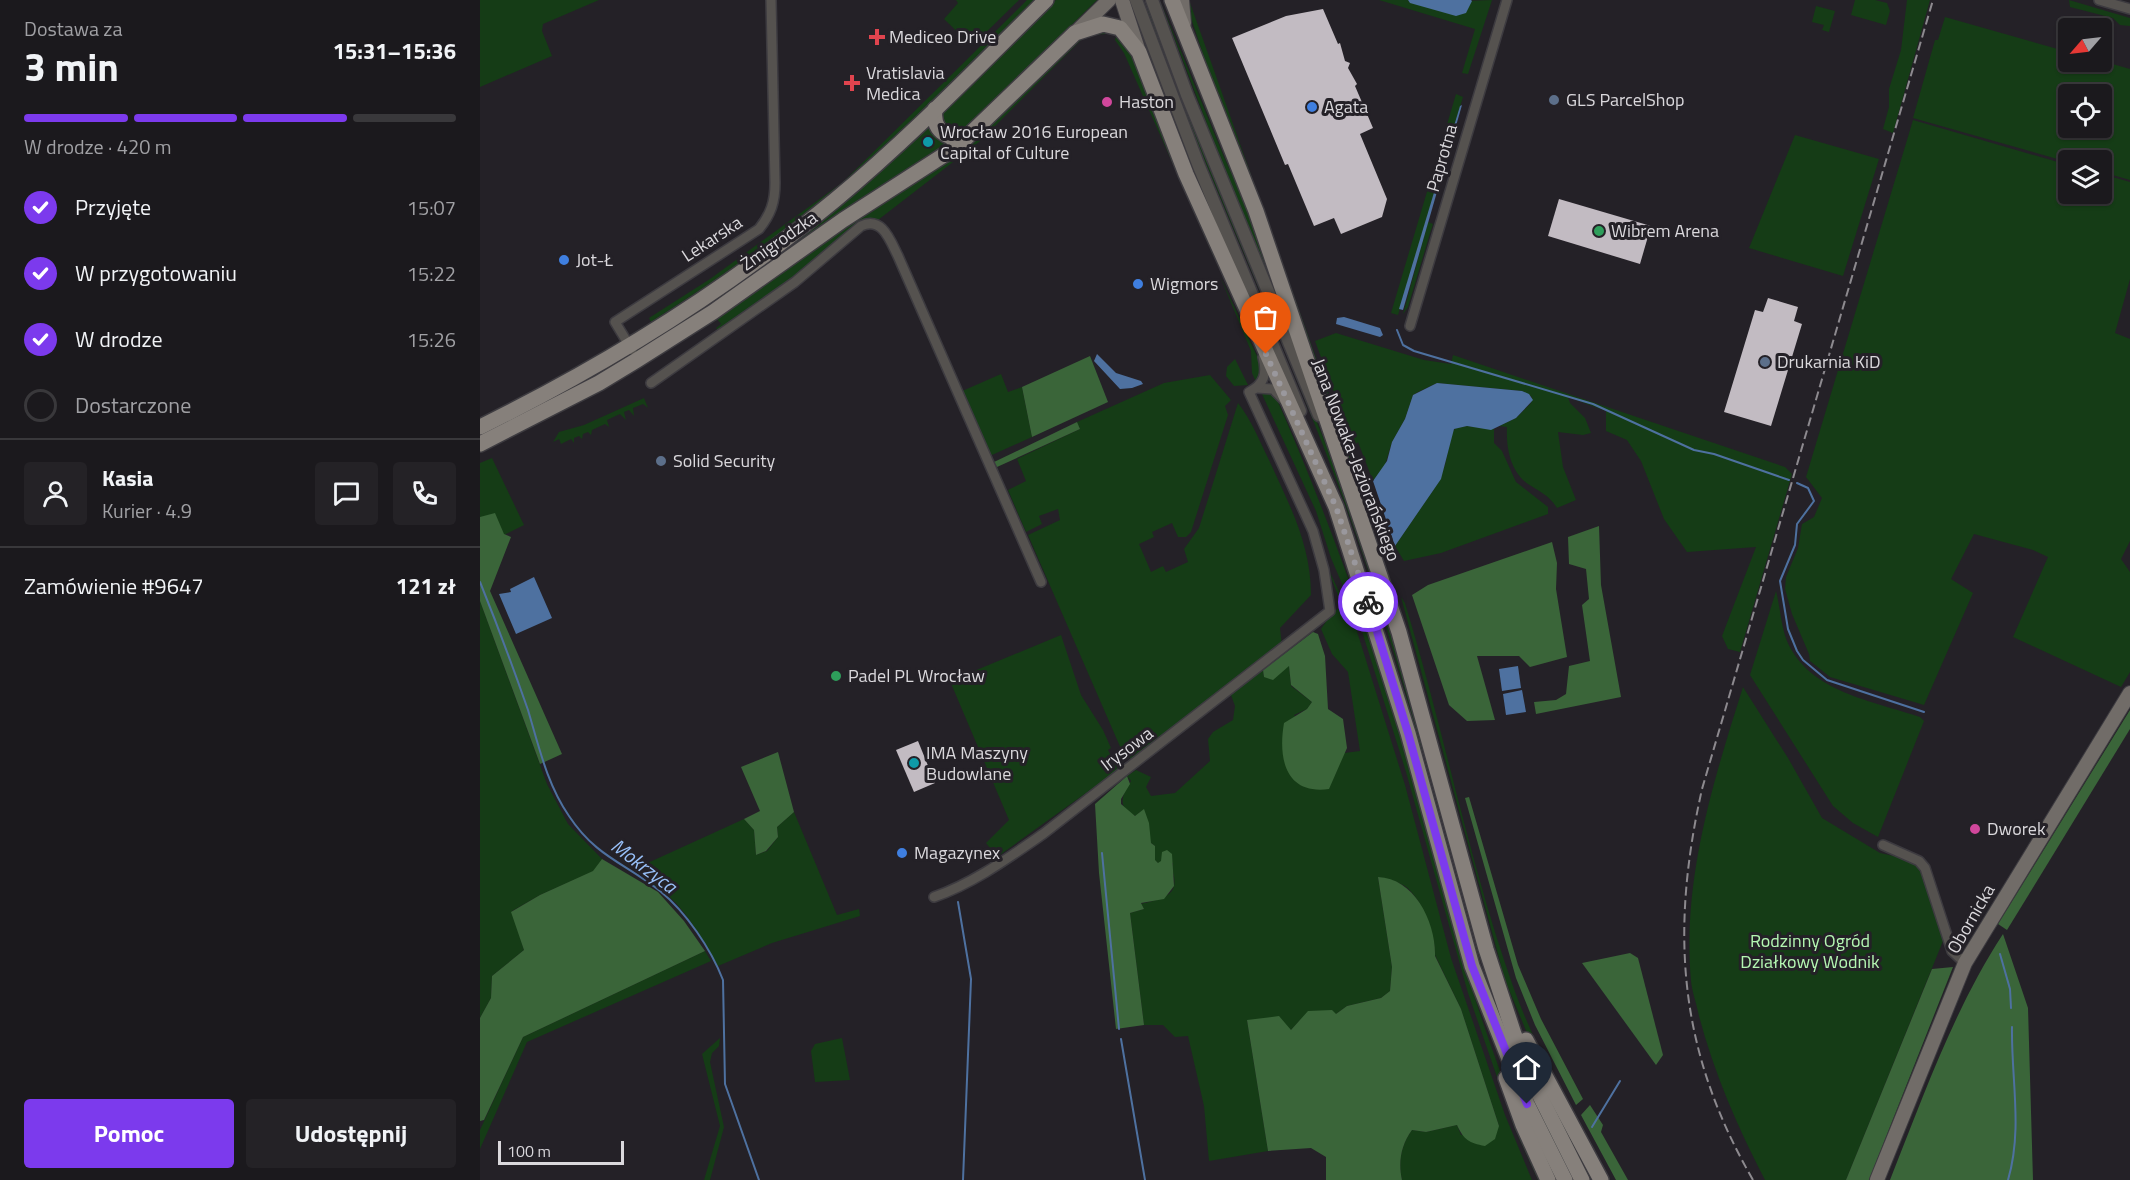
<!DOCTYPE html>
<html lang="pl">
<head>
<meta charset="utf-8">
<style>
	body { margin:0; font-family:"Titillium Web",sans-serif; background:#242226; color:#f1f3f6; height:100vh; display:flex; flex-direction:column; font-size:22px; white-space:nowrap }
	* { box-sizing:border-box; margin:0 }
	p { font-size:20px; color:#a0a0a4 }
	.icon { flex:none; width:33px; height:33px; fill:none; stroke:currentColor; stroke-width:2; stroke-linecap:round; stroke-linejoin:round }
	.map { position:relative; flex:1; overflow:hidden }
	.panel { display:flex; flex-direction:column; background:#1b191d; width:480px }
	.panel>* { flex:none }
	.needle { width:39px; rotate:242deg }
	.fabs { position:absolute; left:1578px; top:18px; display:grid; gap:12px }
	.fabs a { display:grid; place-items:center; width:54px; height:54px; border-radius:6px; background:#1b191d; box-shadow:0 2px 4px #0004,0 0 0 2px #39383b; font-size:30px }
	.scale { position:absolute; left:18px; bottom:15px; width:126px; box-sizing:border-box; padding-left:6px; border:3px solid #dad8dc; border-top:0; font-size:16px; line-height:21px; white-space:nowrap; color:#dad8dc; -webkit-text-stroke:4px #242127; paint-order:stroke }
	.pin { position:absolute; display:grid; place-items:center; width:51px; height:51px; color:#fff; margin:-62px -26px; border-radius:50% 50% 50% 0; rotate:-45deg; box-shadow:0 0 6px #0007 }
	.pin .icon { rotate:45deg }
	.courier { position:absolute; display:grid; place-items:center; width:60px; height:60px; margin:-30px; border:4px solid #7c3aed; border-radius:50%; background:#fff; color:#222; box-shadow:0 2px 8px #0007 }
	.summary em { font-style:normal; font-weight:700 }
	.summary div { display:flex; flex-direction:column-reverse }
	.summary { display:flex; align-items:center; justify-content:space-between; height:102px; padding:0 24px }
	h1 { font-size:39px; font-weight:700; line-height:45px }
	.bar { display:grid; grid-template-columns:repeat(4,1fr); gap:9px 6px; align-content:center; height:72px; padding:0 24px }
	.bar i { height:8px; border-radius:4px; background:#39383b }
	.bar .selected { background:#7c3aed }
	.bar p { grid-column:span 4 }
	.line { display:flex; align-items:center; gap:15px; padding:0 24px; border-top:2px solid #39383b }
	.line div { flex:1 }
	.round { display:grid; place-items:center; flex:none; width:63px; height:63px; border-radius:6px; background:#242226 }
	ol { padding:0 24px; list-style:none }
	li { display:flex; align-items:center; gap:18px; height:66px }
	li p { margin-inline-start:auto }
	li .icon { padding:6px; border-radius:50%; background:#7c3aed; color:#fff; stroke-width:4 }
	li:last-child { color:#a0a0a4 }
	li i { width:33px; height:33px; border:3px solid #39383b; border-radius:50% }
	.action { display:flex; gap:12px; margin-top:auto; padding:12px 24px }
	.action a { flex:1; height:69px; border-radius:6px; background:#7c3aed; color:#fff; font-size:24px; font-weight:700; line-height:69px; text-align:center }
	.action a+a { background:#242226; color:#f1f3f6 }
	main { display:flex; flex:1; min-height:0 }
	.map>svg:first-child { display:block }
	.green { fill:#153c16; fill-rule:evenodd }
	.forest { fill:#3a6539 }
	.water { fill:#4e71a0 }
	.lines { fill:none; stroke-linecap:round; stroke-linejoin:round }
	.stream { stroke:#4e71a0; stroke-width:2 }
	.building { fill:#c2bbc2 }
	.minor-casing { stroke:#3d3b40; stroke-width:12 }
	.tertiary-casing { stroke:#3d3b40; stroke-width:15 }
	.secondary-casing { stroke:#3d3b40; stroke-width:16 }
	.primary-casing { stroke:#3d3b40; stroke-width:18 }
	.minor { stroke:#55524f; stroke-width:9 }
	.tertiary { stroke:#55524f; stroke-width:12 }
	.secondary { stroke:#716c68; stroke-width:14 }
	.primary { stroke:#86807b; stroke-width:15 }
	.rail { stroke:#8d8a8f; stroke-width:2; stroke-dasharray:9 4.5; stroke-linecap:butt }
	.done { stroke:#9a989d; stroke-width:6; stroke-dasharray:0 10.8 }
	.route { stroke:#7c3aed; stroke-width:8 }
	.health-dot { fill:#e0444e; stroke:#242127; stroke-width:2 }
	.service-dot { fill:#5c6f8a; stroke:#242127; stroke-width:2 }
	.hotel-dot { fill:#d1479c; stroke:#242127; stroke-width:2 }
	.shop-dot { fill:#3f7fe0; stroke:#242127; stroke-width:2 }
	.culture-dot { fill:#0f9aa8; stroke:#242127; stroke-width:2 }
	.leisure-dot { fill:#2e9e5b; stroke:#242127; stroke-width:2 }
	.labels { text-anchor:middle; stroke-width:6; stroke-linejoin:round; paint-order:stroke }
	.poi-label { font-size:18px; fill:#dad8dc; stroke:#242127; text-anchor:start }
	.street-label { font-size:18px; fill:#dad8dc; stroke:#242127 }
	.park-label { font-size:18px; fill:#b4f7b2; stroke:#242127 }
	.water-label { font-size:20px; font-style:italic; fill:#98c0f9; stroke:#242127 }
</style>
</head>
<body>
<main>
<section class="panel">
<div class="summary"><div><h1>3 min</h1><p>Dostawa za</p></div><em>15:31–15:36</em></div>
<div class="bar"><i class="selected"></i><i class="selected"></i><i class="selected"></i><i></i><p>W drodze · 420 m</p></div>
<ol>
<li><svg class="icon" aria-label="check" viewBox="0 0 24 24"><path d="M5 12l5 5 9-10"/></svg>Przyjęte<p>15:07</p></li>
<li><svg class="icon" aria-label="check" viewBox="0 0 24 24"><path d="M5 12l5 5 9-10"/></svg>W przygotowaniu<p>15:22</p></li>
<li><svg class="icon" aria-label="check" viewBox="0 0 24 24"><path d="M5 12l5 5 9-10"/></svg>W drodze<p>15:26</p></li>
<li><i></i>Dostarczone</li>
</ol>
<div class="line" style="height:108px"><a class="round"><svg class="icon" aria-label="person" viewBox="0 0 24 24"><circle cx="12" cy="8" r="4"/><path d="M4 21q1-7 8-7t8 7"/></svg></a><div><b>Kasia</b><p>Kurier · 4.9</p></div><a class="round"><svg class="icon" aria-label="chat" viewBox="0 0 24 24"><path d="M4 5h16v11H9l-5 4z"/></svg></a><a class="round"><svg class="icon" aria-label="phone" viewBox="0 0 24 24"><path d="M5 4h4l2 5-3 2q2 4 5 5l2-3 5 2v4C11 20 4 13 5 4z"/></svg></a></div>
<div class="line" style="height:78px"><div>Zamówienie #9647</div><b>121 zł</b></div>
<div class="action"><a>Pomoc</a><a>Udostępnij</a></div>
</section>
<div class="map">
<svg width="1650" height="1180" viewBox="0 0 1650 1180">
	<rect width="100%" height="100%" fill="#242127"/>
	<g class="green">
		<polygon points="0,0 119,0 63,24 62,31 72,56 0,87"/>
		<polygon points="476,0 539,0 492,46 464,19 478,3"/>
		<polygon points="547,0 554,0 405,150 277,253 171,322 169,318 230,279 363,182"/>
		<polygon points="576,0 617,0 483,131 478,133 466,130 461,116 463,112"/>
		<polygon points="680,0 744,157 772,218 807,320 742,164"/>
		<polygon points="705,0 709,0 907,558 863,446 761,149 727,66"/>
		<polygon points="899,0 928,0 930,3 1012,0 988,74 982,73 995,29"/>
		<polygon points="1375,0 1395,0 1407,3 1410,11 1406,25 1371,15"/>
		<polygon points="1427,0 1450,0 1413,133 1403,129 1409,107 1409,89 1421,50"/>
		<polygon points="1589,0 1650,18 1650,26 1640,25 1633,18 1590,7"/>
		<polygon points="1336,6 1355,11 1349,32 1342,30 1344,25 1332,22"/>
		<path d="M669,9L862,484L912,627L946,750L942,751C917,660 890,570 857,482C797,323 725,169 664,10Z"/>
		<path d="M1465,17L1588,52V62L1622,61L1650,69V180L1622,172V160L1588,162L1433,118L1455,40H1458ZM1588,94H1622V128H1588Z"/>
		<polygon points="628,30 626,34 609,35 602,39 499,142 398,220 387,219 377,225 325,270 239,332 236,328 241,324 237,319 248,308 354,232 496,140 603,37 616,31"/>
		<polygon points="637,33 648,43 736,262 644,53 635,40"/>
		<polygon points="976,94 983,97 918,315 911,313"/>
		<polygon points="1433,120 1588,165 1588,194 1622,194 1622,174 1650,182 1650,279 1635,333 1650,339 1650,541 1641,559 1650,572 1650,672 1641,687 1533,637 1568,557 1553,550 1494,534 1471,579 1493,593 1444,705 1350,677 1330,661 1329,654 1312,614 1305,589 1306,577 1318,548 1322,524 1334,517 1342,498 1326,477"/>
		<polygon points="451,123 468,143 253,292 181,337 260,284"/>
		<polygon points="1315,135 1399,159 1363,276 1269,248"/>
		<polygon points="948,222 953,224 951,230 928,307 923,314"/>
		<polygon points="740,276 783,369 782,377 776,382 772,373 771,351"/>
		<path d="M856,333L944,360L971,364L973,355L1305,467L1312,474L1260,652L1248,649L1242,636L1276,547L1207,552L1184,519L1161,461L1147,440L1126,431V411L1088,397L1090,403L1105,418L1111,433L1103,435L1078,432L1083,467L1096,500L1077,508C1069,495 1060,492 1048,484C1030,471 1026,447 1027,427L1019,426L1036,418L1051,403L1052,397L1042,391L957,383L938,392L933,395L925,419L912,442L905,465L893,481L878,442L874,446L835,341Z"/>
		<polygon points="755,359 768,385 754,386 746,376 747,367"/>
		<polygon points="521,374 528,392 542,387 552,437 512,455 507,453 480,392"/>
		<path d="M730,375L751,400L745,406L748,415L711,532L706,537H698L692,523L672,532L674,537L659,544L671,572L683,566L686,572L708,562L704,549L719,528L758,403C772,421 779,440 789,460C809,504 831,544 831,595L800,628L802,646L653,758H645L548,535L580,520L578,509L559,516L562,524L546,532L528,490L546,481L537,459L600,429L597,422L684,383Z"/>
		<path d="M784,390L795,395C848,515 892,640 930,766C945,815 956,866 970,915C995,1005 1026,1094 1064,1180H1058L1035,1129L988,993L926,772L881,628L851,558L836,511L781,392Z"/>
		<polygon points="164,398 168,408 163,404 153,408 154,416 149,410 144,412 146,420 140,414 127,420 129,427 125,424 112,430 111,435 108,432 103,434 102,439 99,436 94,438 94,443 91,439 81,444 79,439 73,442 79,432 104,425"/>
		<polygon points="987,426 1014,429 1014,443 1022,451 1036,482 1068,507 1068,514 961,553 924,561 915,546 958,483 965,465 972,432 976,428"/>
		<polygon points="12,458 44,525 24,535 0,517 0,463"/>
		<path d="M845,562L875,625L925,785L971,958L1025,1115L1052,1180H922C918,1162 921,1145 932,1130L946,1132L977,1125L981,1135L1019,1126L981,1009L955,955C956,935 940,892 921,884C914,880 905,879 898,877L912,967L910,991L901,998L867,1006L856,1014L821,1019L811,1030L767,1020L788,1151L729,1161L724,1106L708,1036L695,1037L683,1025H664L650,913L664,909L661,904C676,900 698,898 694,877C693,872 692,869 693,863H678L674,860L675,846L671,843L660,812L656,816C636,808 642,795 651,781L647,776L656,770L671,777L666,787L671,796L695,793L730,761L728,739L733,732L753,720L755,706L751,695L783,670L784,677L809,666L811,686L832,702L827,709L814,715L855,775L864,753L880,751L868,672L852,654L841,629L854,610L863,608Z"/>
		<path d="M1296,591C1300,606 1301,626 1307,641C1329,692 1393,701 1440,717L1444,721L1398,837L1373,823L1353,806L1270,675Z"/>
		<path d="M921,597L925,603C964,730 989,863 1034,989C1058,1055 1096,1118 1130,1180H1124L1047,1033L1025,980Z"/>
		<polygon points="0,601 67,784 88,824 122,859 114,871 60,895 32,911 44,950 12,976 11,998 0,1018"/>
		<polygon points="581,635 601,695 623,730 631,748 628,750 638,770 517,857 506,843 529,820 470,681"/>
		<path d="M1263,687L1308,758L1342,818L1400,853L1427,859L1437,866L1446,881L1463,941L1366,1180H1285C1258,1128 1234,1073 1219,1016C1217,1005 1212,992 1211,981C1202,880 1233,782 1263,687Z"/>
		<path d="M314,812L357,915L379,909L380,916L292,943L238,966C220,935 201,899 169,882L170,878L161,866L264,819L274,830L276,855L287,851L298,837L297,827Z"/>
		<polygon points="225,951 231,961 47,1042 0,1149 0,1130 43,1037"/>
		<polygon points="240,1038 239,1046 232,1053 230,1062 244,1127 230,1180 224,1180 240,1126 222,1054"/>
		<polygon points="362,1038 370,1080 335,1082 331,1051 335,1044"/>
	</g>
	<g class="forest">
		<polygon points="610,356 628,402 552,437 542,387"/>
		<polygon points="597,422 600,429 517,467 514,462"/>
		<polygon points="15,513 24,534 31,537 10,591 82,754 60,764 0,601 0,517"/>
		<polygon points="1119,526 1121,585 1141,697 1056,714 1054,702 1076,700 1086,694 1089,666 1110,661 1102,605 1109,599 1106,569 1089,564 1088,537"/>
		<polygon points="1072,542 1077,563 1076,589 1087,657 1050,667 1039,656 997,656 1015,720 987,721 969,705 932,595 948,585"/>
		<path d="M833,632L838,634L845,656L848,709L863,719L867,748L849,789C805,795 798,758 804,723L827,709L832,702L811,685L809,666L793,680L784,677L783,670Z"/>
		<polygon points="1650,710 1650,729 1527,930 1518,924"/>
		<polygon points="298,752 314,812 297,827 298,837 286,851 276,855 274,830 264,819 280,811 261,767"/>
		<polygon points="647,776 650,784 641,799 641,804 655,816 664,809 669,823 671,843 675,846 675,860 678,863 681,861 682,852 687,850 692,854 694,886 684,899 661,903 664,909 650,913 664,1025 636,1029 619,873 615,804"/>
		<polygon points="989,797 1038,965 1061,1019 1103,1099 1096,1105 1055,1025 1036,978 985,798"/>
		<polygon points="122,859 178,892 204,921 225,951 43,1037 4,1120 0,1121 0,1018 11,998 12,976 44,950 31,912 60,895 113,871"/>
		<path d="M898,877C934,878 956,922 955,956L981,1009L1019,1126L1015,1139L1005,1146C989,1143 984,1140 977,1125L946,1132L932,1130C921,1145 918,1162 922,1180H846V1157L831,1148L788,1151L767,1020L799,1016L811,1030L828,1011L852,1010L856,1014L867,1006L901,998L910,991L912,967Z"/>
		<path d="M1523,934L1548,1008L1553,1180H1410C1443,1097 1474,1009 1523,934Z"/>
		<polygon points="1150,953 1158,958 1183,1055 1176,1065 1102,963"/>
		<polygon points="1473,967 1389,1180 1366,1180 1452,969"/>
		<polygon points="1110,1105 1123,1125 1121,1132 1148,1180 1136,1180 1101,1115"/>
	</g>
	<g class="water">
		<polygon points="928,0 991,0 992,1 986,13 976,16 930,3"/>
		<polygon points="982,105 923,310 919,309 980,106"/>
		<polygon points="864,317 900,328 903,335 900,337 856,324 857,318"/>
		<polygon points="617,354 636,373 661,381 663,384 652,388 640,389 614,361"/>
		<polygon points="957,383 1042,391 1049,394 1053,400 1036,418 1011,430 987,426 974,429 961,479 915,546 893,481 907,461 912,442 925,419 933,395"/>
		<polygon points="54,577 72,618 36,634 19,594 31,592 30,589"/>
		<polygon points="1038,666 1041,688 1022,691 1019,669"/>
		<polygon points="1042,690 1046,712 1026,715 1023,694"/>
	</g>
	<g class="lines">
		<g class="stream">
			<polyline points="917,330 923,345 934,351 1113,404 1214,450 1234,454 1309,480"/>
			<polyline points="1317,483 1328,488 1334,501 1317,524 1315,545 1300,581 1308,629 1317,651 1323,660 1347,680 1444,712"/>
			<path d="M0,582C17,624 33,667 48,710C59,747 67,784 89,816C116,857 145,863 180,891C206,912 231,949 243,980L245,1084L279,1180"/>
			<polyline points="622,853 639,1029"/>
			<polyline points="478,902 491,979 483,1180"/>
			<polyline points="1520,954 1530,989 1531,1008"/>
			<polyline points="641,1039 665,1180"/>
			<polyline points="1112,1127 1140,1081"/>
			<path d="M1528,1180C1543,1129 1531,1078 1532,1027"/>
		</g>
	</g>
	<g class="building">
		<polygon points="843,9 858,44 860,43 865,61 870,63 868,68 877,84 875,86 893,128 880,134 907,199 902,217 861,234 854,218 834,226 808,164 805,165 752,38 806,16"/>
		<polygon points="1079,199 1171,226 1160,264 1068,236"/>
		<polygon points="1288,298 1318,307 1314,321 1322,324 1291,426 1244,412 1275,310 1283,312"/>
		<polygon points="438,741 455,783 434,792 416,750"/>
	</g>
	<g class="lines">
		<defs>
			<g id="minor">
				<polyline points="1619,0 1650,9"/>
				<polyline points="930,326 1027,0"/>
				<path d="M152,350L135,322L279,229C291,214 295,202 295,183L291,0"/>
				<path d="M171,383L315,282L381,226C402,216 410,240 418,256L561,582"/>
				<polyline points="777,388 793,389 803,399"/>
				<polyline points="1403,845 1439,861 1445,868 1472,951 1485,963"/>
				<path d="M454,897C494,883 528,858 563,834L850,611L844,570L833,531L769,392C785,384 787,373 783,357"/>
			</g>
			<g id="tertiary">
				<polyline points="656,0 718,164 820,411"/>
				<polyline points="672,0 707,95 839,415"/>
			</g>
			<g id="secondary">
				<polyline points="642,0 658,49"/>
				<polyline points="702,0 704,23"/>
				<polyline points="595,33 629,0"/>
				<polyline points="1397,1180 1485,963 1650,693"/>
			</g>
			<g id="primary">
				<polyline points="692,0 776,211 919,632 1006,949 1034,1034 1057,1090 1102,1180"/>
				<path d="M455,109C452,130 466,139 485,139"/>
				<path d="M0,427C126,365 247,290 355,200C430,138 497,68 566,0"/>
				<polyline points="0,444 119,383 157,360 233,312 363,220 464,155 485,139 595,33 623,24 640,28 659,52 706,174 856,507 928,733 992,966 1047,1104 1085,1180"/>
				<polyline points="1046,1040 1121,1180"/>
				<polyline points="1026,1078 1043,1125 1068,1180"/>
			</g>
		</defs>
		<use href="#minor" class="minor-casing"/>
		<use href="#tertiary" class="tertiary-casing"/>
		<use href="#secondary" class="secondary-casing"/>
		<use href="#primary" class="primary-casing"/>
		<use href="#minor" class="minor"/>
		<use href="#tertiary" class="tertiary"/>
		<use href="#secondary" class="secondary"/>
		<use href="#primary" class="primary"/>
		<path class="rail" d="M1273,1180C1198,1050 1190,932 1222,789L1453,0"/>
	</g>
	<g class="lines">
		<polyline class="done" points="786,354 856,507 888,602"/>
		<polyline class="route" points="888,602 928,733 992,966 1047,1104"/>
	</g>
	<g class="health-dot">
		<path d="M394 28h6v6h6v6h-6v6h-6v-6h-6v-6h6z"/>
		<path d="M369 74h6v6h6v6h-6v6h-6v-6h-6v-6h6z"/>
	</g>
	<g class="service-dot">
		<circle cx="1074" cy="100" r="6"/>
		<circle cx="1285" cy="362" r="6"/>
		<circle cx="181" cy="461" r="6"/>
	</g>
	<g class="hotel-dot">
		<circle cx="627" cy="102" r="6"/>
		<circle cx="1495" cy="829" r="6"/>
	</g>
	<g class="shop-dot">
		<circle cx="832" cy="107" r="6"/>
		<circle cx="84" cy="260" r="6"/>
		<circle cx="658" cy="284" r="6"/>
		<circle cx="422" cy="853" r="6"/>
	</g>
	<g class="culture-dot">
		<circle cx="448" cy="142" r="6"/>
		<circle cx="434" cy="763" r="6"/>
	</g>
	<g class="leisure-dot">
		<circle cx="1119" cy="231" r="6"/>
		<circle cx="356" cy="676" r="6"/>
	</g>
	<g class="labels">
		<g class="poi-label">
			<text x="409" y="43">Mediceo Drive</text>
			<text x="386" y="79">Vratislavia<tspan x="386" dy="21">Medica</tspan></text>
			<text x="1086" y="106">GLS ParcelShop</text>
			<text x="639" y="108">Haston</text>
			<text x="844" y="113">Agata</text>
			<text x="460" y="138">Wrocław 2016 European<tspan x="460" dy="21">Capital of Culture</tspan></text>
			<text x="1131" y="237">Wibrem Arena</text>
			<text x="96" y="266">Jot-Ł</text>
			<text x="670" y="290">Wigmors</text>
			<text x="1297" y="368">Drukarnia KiD</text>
			<text x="193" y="467">Solid Security</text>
			<text x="368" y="682">Padel PL Wrocław</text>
			<text x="446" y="759">IMA Maszyny<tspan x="446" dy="21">Budowlane</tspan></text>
			<text x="1507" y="835">Dworek</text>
			<text x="434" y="859">Magazynex</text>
		</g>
		<g class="street-label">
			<text transform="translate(962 158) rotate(-74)" y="6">Paprotna</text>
			<text transform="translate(232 239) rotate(-33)" y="6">Lekarska</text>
			<text transform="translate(299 241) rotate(-35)" y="6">Żmigrodzka</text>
			<text transform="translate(876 460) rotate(69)" y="6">Jana Nowaka-Jeziorańskiego</text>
			<text transform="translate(647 749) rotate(-37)" y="6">Irysowa</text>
			<text transform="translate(1491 919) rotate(-60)" y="6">Obornicka</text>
		</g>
		<g class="park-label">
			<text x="1330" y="947">Rodzinny Ogród<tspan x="1330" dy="21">Działkowy Wodnik</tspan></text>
		</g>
		<g class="water-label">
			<text transform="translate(164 866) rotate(37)" y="7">Mokrzyca</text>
		</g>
	</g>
</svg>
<div class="fabs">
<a><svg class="needle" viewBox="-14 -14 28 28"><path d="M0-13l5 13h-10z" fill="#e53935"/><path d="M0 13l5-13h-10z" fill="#a0a0a4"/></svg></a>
<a><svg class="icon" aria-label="locate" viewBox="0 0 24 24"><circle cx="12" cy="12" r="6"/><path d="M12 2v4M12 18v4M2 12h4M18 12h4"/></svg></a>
<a><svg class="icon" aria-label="layers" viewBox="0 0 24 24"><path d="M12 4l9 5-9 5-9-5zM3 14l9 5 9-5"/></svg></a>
</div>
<div class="scale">100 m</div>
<div class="pin" style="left:786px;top:354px;background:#ea580c"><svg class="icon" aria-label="bag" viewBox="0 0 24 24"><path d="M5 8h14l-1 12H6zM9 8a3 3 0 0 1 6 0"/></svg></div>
<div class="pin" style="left:1047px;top:1104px;background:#1f2937"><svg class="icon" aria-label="home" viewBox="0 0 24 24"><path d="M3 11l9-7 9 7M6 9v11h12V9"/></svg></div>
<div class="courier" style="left:888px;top:602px"><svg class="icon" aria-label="bike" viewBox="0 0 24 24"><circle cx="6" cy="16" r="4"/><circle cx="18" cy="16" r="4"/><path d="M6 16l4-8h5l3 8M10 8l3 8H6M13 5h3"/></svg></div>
</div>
</main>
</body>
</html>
